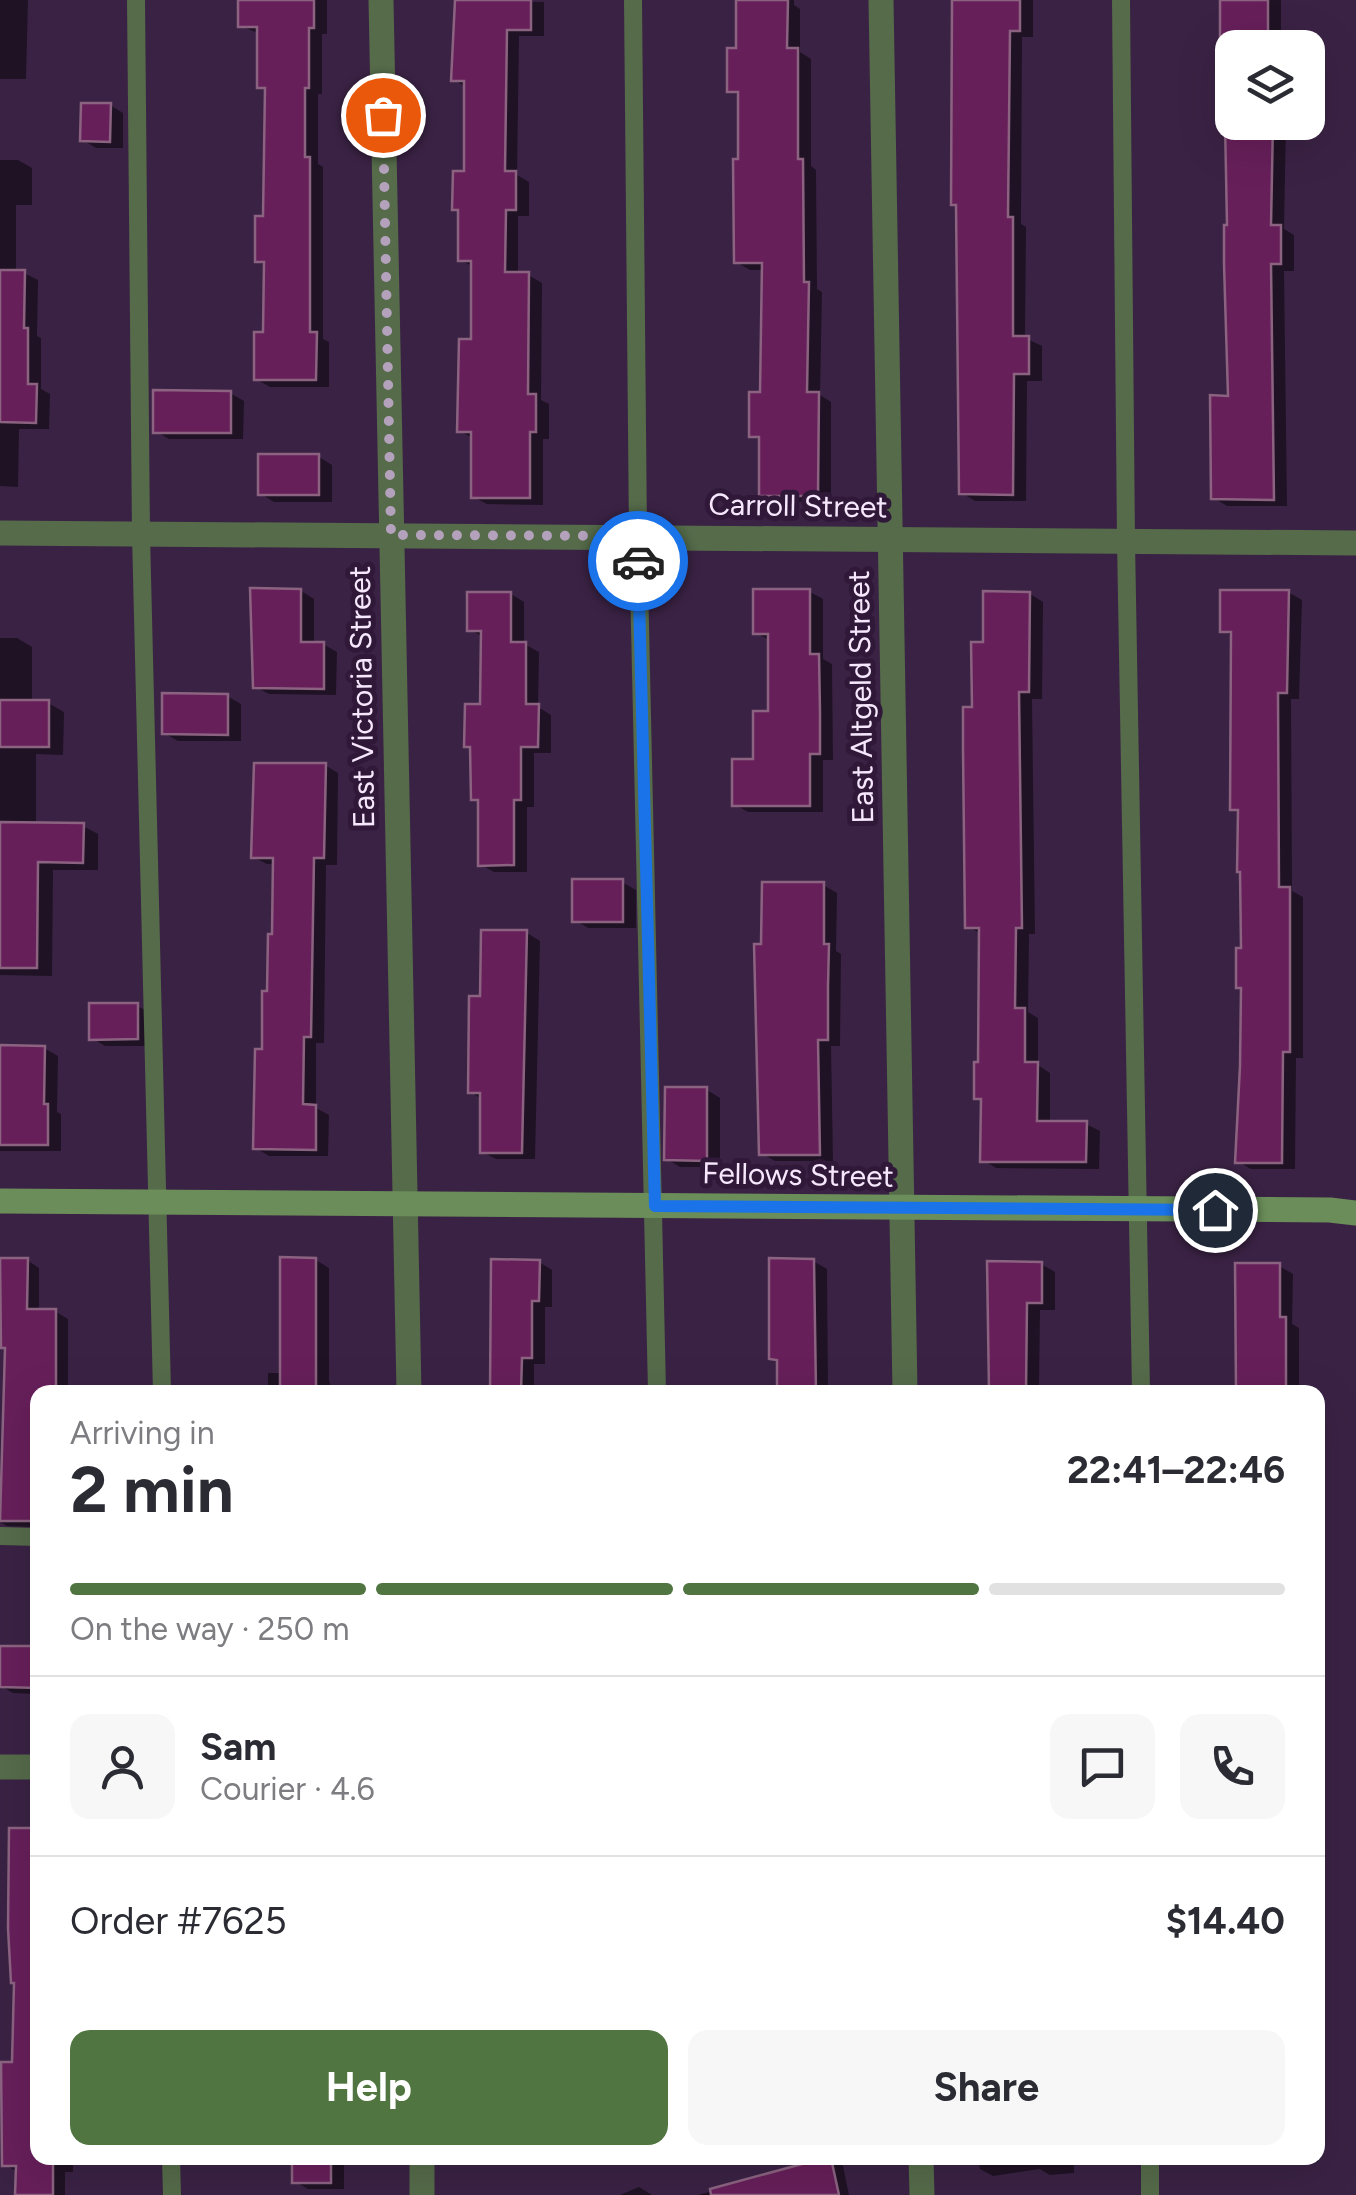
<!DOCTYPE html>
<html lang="en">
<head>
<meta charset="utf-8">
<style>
	body { margin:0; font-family:Figtree,sans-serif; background:#f7f7f7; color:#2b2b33; height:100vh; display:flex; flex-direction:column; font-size:38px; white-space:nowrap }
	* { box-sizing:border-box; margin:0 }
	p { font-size:32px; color:#7c7c81 }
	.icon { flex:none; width:55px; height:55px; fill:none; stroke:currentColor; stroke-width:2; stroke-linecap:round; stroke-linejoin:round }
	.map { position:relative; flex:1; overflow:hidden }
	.details { position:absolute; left:30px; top:1385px; width:1295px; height:780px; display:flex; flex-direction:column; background:#fff; border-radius:20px; box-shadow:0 10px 40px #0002 }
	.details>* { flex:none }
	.buttons { position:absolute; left:1215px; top:30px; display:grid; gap:20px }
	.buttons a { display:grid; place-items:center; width:110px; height:110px; border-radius:20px; background:#fff; box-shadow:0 10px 40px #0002; font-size:50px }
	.pin { position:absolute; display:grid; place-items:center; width:85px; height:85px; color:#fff; margin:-42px; border:5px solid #fff; border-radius:50%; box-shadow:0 2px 10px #0007 }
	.courier { position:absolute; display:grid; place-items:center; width:100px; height:100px; margin:-50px; border:8px solid #1a73e8; border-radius:50%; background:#fff; color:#222; box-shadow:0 2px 12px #0007 }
	.head em { font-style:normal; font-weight:700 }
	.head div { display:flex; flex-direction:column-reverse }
	.head { display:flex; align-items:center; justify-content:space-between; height:170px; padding:0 40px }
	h1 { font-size:65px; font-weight:700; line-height:75px }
	.bar { display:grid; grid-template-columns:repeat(4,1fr); gap:15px 10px; align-content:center; height:120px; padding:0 40px }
	.bar i { height:12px; border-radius:8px; background:#e1e1e2 }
	.bar .current { background:#517540 }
	.bar p { grid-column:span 4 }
	.line { display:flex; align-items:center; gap:25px; padding:0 40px; border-top:2px solid #e1e1e2 }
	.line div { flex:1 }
	.round { display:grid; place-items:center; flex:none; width:105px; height:105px; border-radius:20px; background:#f7f7f7 }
	.primary-button { display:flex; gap:20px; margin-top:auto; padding:20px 40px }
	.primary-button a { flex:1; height:115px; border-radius:20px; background:#517540; color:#fff; font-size:40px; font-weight:700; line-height:115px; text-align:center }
	.primary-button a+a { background:#f7f7f7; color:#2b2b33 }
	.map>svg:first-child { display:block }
	.shadow { fill:#0007 }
	.building { fill:#671f5a; stroke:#8b6381; stroke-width:2.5 }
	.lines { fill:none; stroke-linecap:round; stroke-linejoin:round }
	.lane { stroke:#556b4a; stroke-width:18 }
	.street { stroke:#556b4a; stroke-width:25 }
	.secondary { stroke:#6a8d59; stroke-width:25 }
	.done { stroke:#b4a2bc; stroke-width:10; stroke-dasharray:0 18 }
	.route { stroke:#1a73e8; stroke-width:12 }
	.labels { text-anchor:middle; stroke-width:10; stroke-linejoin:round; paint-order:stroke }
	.street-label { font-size:30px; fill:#f6e7fd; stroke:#301839 }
</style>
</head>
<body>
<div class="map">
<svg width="1356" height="2195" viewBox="0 0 1356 2195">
	<rect width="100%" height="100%" fill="#3a2244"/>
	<g class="shadow">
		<polygon points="0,0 28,0 26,79 0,79"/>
		<polygon points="241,0 327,0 327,34 322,34 322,94 318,94 318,164 323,167 323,339 329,342 329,387 270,387 256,379 266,334 266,266 257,261 265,218 268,91 259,86 260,34 241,26"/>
		<polygon points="457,0 544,2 544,36 519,36 517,175 529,182 529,216 518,216 518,275 528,275 542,283 541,400 549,404 549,439 543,439 543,505 487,504 473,497 474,439 460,431 473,341 474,267 460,260 461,212 455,208 466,174 466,87 454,80"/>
		<polygon points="739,0 794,0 794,5 800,9 800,52 811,59 811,166 816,170 817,289 822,292 820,395 831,402 831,502 775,502 761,494 762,441 751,435 763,394 764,270 750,270 736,262 741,97 730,90 739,51"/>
		<polygon points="953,0 1033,0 1033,37 1022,37 1021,224 1026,227 1025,338 1042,346 1042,381 1027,381 1026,501 975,501 962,493"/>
		<polygon points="1223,0 1281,0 1281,48 1232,48 1232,122 1286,122 1284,229 1294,235 1294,271 1284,271 1287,506 1227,506 1214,498 1230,398 1228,96 1223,93"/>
		<polygon points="110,105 123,113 123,148 96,148 83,140"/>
		<polygon points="0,160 18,160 32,168 32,205 16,205 16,272 24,273 38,280 37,336 41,338 41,389 50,394 49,429 19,429 18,487 0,486"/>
		<polygon points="230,393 244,401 243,439 169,439 155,431"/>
		<polygon points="319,457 332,465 332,502 274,502 261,494"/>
		<polygon points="301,591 314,599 314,644 323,644 337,652 336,695 269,694 256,687"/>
		<polygon points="810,592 823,599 823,659 832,664 833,760 823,760 823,812 748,812 734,804 755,761 770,714 769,640 755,632"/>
		<polygon points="1288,592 1302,600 1299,699 1291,699 1292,891 1303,897 1303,1058 1296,1058 1295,1169 1251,1169 1237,1161 1243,1066 1240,813 1232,808 1234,637 1222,630"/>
		<polygon points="511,594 524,602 524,644 539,652 538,707 551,715 551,753 534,753 534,807 527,807 527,872 494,872 480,864 481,803 473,798 483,706 483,637 469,629"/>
		<polygon points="1030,594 1043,602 1042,699 1032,699 1035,934 1029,934 1028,1012 1038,1018 1038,1065 1050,1073 1050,1123 1086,1124 1100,1131 1099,1169 996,1168 983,1160 983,1102 977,1098 981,1065 981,934 968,926 974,709 985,644"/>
		<polygon points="0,638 17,638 32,647 32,702 48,703 64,712 63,755 36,754 36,825 83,826 98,834 98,870 53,870 52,976 0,975"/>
		<polygon points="227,696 241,704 241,741 178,741 164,733"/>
		<polygon points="325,765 338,773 337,865 326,865 324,1043 316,1043 316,1108 329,1115 328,1156 269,1156 256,1148 275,937 275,864 267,864 253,857"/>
		<polygon points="622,882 636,890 636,928 588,928 575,920"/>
		<polygon points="823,885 837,893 836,951 841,954 840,1046 831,1046 833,1161 775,1161 761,1153 764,946"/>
		<polygon points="527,933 540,941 535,1159 496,1159 482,1152 482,1099 470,1092"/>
		<polygon points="137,1006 151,1013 151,1046 105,1046 92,1038"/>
		<polygon points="0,1048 44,1048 58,1056 57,1112 61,1114 61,1151 0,1151"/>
		<polygon points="707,1090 720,1098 720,1167 680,1167 667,1159"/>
		<polygon points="27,1260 39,1268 39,1311 56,1312 68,1319 68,1392 38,1392 38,1527 7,1526 0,1522 0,1484 4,1484"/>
		<polygon points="316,1260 329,1268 329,1380 332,1392 268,1392 268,1373 283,1373"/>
		<polygon points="813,1261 827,1269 828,1392 779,1392 779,1363 771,1358"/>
		<polygon points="493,1262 539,1262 552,1270 552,1307 545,1307 545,1364 534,1364 534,1392 493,1392"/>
		<polygon points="989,1264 1041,1264 1055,1272 1055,1310 1040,1310 1039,1385 1047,1392 991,1392"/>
		<polygon points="1237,1266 1279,1266 1293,1274 1292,1324 1299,1328 1299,1392 1237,1392"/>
		<polygon points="38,1648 38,1694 13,1693 1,1686"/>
		<polygon points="11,1928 38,2158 73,2158 73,2172 65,2172 65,2195 17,2195 18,2172 4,2164 15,2065 16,1984"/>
		<polygon points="1318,2125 1318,2162 1287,2162 1279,2158 1318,2158"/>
		<polygon points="295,2158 344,2158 344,2189 308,2189 294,2181"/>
		<polygon points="978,2158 1137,2158 1137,2165 1074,2165 1074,2173 1050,2175 1040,2169 993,2176 980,2169"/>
		<polygon points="1188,2158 1235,2158 1235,2163 1198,2163"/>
		<polygon points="830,2159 843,2166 849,2195 698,2195"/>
		<polygon points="639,2187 652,2195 620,2195"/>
	</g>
	<g class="building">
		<polygon points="238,0 314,0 314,28 309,28 309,88 305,88 305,157 310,157 310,332 317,332 316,380 254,380 254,332 263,332 264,262 255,262 255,216 263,216 265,88 257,88 257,27 238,27"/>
		<polygon points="455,0 531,0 531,30 507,30 505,171 516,171 516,210 506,210 505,272 529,272 528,394 536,394 536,432 530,432 530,498 471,498 471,432 457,432 459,339 471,339 471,261 458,261 458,210 452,210 453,171 464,171 464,81 451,81"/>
		<polygon points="736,0 788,0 787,48 798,48 798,159 803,159 804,282 809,282 807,392 819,392 818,496 759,496 759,437 749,437 749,392 760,392 762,263 734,263 733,159 738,159 738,92 727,92 727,48 736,48"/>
		<polygon points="952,0 1020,0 1020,31 1010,31 1008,217 1013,217 1013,336 1029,336 1029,374 1014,374 1013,495 959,494 956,205 951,205"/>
		<rect x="1220" y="0" width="48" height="39"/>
		<polygon points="81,103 111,103 110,142 80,141"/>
		<polygon points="1225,122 1273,122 1271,225 1281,225 1281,264 1271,264 1274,500 1211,499 1210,395 1228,396 1224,264 1224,225 1227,225"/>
		<polygon points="0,270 25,270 24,328 28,328 28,384 37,384 36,423 0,422"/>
		<polygon points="153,390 231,391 231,433 153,433"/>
		<rect x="258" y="454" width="61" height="41"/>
		<polygon points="250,588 301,589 301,642 324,642 324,689 253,688"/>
		<polygon points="753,589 810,589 810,654 819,654 820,712 820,754 810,754 810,806 732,806 732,759 753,759 753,711 768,711 768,634 753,634"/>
		<polygon points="1220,590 1289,590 1287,693 1278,693 1279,887 1290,887 1290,1052 1283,1052 1282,1163 1235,1163 1240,1066 1241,988 1236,988 1236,948 1241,948 1240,872 1237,872 1238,810 1230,810 1231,632 1220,632"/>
		<polygon points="983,591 1030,592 1029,692 1019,692 1022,928 1016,928 1015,1008 1025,1008 1025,1062 1038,1062 1037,1121 1087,1121 1086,1162 980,1162 981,1099 974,1099 974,1062 978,1062 979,928 965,928 963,750 963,707 972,707 971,642 983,642"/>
		<polygon points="467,592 511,592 511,642 526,642 526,704 539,704 538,747 521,747 521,800 514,800 514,865 478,866 478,800 471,800 470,747 464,747 465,704 480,704 481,631 467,631"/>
		<polygon points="162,693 228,694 228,735 162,734"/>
		<rect x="0" y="700" width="49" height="47"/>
		<polygon points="254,763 326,763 324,858 314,858 311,1037 304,1037 303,1104 316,1105 316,1150 253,1149 255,1049 262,1049 262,991 267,991 268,934 272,934 273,858 251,858"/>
		<polygon points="0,822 84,823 83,863 38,862 37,968 0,968"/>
		<rect x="572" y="879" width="51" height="43"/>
		<polygon points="762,882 824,882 824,944 829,944 828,986 828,1040 818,1040 820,1155 759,1155 754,944 761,944"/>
		<polygon points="481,930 527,930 522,1153 480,1153 480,1093 468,1093 469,996 480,996"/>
		<polygon points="89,1003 138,1003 138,1039 89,1040"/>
		<polygon points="0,1045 45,1046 44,1104 48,1104 48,1145 0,1145"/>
		<polygon points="665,1087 707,1087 707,1161 664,1160"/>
		<polygon points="280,1257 316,1258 316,1392 280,1392"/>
		<polygon points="0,1258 28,1258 27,1309 56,1309 56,1392 38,1392 38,1521 0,1521 5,1348 1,1348"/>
		<polygon points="769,1258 814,1259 816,1392 777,1392 777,1360 769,1359"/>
		<polygon points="491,1259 540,1260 539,1301 532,1301 532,1358 522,1358 521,1392 490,1392"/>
		<polygon points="987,1261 1042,1262 1042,1303 1027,1303 1026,1392 989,1392"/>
		<polygon points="1235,1263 1280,1263 1280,1317 1286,1317 1286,1392 1236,1392"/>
		<polygon points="0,1646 38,1646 38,1688 0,1687"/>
		<polygon points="9,1828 38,1828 38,2158 53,2158 53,2195 15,2195 16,2166 2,2166 1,2062 12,2062 14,1983 11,1983 8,1928"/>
		<rect x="292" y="2158" width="39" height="25"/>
		<polygon points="824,2158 831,2158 839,2195 711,2195 710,2189"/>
	</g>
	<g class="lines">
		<g class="lane">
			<polyline points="136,0 141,535 162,1392"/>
			<polyline points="633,0 638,536 657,1392"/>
			<polyline points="1121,0 1126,541 1141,1392"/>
			<polyline points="0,1536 38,1537"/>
			<polyline points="171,2158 172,2195"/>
			<polyline points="1150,2158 1150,2195"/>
		</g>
		<g class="street">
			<polyline points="381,0 409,1392"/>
			<polyline points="881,0 905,1392"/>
			<polyline points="0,533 1356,543"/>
			<polyline points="0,1767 38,1767"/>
			<polyline points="921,2158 922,2195"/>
			<polyline points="422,2195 422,2158"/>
		</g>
		<polyline class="secondary" points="0,1201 1330,1210 1356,1213"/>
	</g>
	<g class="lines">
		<polyline class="done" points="383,115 391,535 638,536 638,561"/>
		<polyline class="route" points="638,561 655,1206 1215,1210"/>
	</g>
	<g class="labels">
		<g class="street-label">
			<text transform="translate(798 506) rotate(1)" y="10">Carroll Street</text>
			<text transform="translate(362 697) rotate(-91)" y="10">East Victoria Street</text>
			<text transform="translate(861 697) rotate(-91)" y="10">East Altgeld Street</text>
			<text transform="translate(798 1175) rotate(1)" y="10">Fellows Street</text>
		</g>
	</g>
</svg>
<div class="buttons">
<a><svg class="icon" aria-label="layers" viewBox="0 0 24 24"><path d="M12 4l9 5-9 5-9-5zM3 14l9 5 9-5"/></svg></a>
</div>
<div class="pin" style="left:383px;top:115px;background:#ea580c"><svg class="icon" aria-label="bag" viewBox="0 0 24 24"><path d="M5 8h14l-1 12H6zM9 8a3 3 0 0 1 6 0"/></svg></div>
<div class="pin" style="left:1215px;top:1210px;background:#1f2937"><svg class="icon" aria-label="home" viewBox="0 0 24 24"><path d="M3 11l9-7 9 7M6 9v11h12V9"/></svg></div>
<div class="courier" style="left:638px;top:561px"><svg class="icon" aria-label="car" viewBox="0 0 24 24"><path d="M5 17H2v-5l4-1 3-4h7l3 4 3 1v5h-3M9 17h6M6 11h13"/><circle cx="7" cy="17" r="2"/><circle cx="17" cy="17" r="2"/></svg></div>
<section class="details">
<div class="head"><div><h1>2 min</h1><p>Arriving in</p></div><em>22:41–22:46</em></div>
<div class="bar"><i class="current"></i><i class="current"></i><i class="current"></i><i></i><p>On the way · 250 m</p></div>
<div class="line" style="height:180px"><a class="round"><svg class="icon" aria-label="person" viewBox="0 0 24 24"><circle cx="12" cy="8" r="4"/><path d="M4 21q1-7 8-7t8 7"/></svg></a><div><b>Sam</b><p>Courier · 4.6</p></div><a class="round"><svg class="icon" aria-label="chat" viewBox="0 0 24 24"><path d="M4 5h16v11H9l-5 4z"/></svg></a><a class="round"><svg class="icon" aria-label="phone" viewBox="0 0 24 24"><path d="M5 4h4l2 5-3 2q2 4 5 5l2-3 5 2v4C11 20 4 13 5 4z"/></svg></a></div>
<div class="line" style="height:130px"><div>Order #7625</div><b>$14.40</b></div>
<div class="primary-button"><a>Help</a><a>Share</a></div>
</section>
</div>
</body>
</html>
